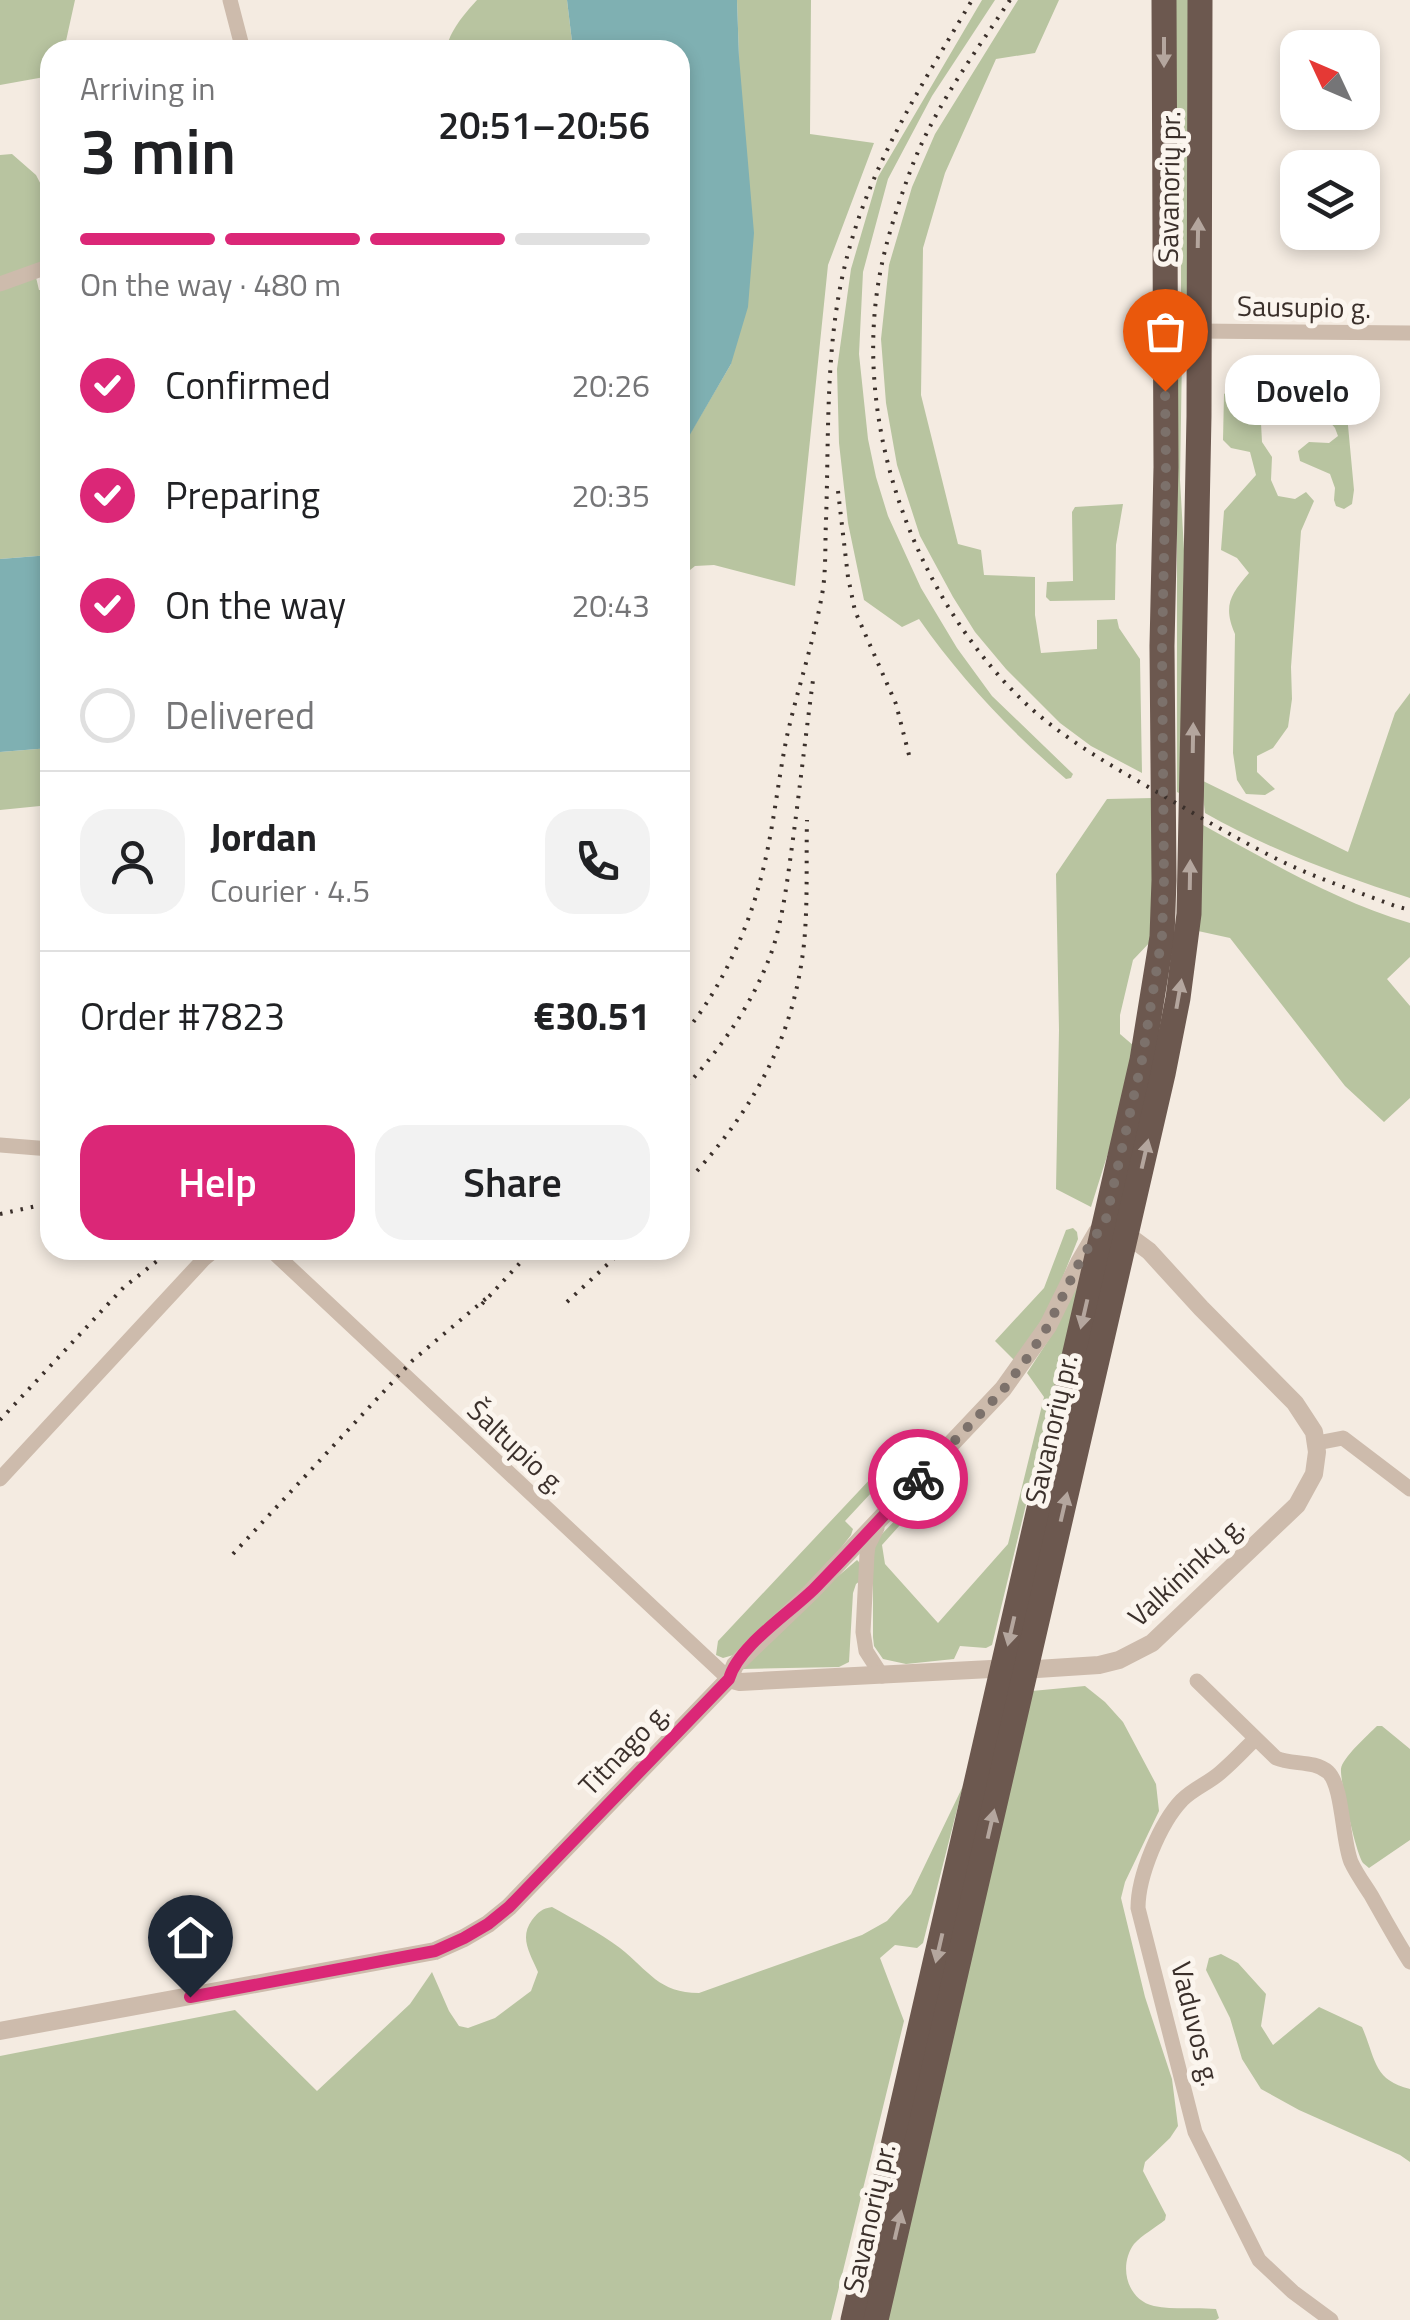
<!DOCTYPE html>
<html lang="en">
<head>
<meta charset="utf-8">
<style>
	body { margin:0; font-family:"Titillium Web",sans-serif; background:#f2f2f2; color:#202124; height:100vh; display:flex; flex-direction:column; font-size:38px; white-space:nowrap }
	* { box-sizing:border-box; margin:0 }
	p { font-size:32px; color:#757577 }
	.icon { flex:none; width:55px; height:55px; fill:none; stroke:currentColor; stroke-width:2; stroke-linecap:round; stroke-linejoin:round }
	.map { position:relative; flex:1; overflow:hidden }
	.details { position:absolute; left:40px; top:40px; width:650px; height:1220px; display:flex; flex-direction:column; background:#fff; border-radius:30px; box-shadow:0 5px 15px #0003 }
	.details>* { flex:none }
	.needle { width:65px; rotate:314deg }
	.fabs { position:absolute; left:1280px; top:30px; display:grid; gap:20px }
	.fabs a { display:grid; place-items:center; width:100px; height:100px; border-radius:20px; background:#fff; box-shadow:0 5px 15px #0003; font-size:50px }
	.pin { position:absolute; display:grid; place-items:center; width:85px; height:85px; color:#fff; margin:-102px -42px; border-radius:50% 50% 50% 0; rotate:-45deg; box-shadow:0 0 10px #0007 }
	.pin .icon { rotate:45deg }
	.courier { position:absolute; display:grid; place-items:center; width:100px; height:100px; margin:-50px; border:8px solid #db2777; border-radius:50%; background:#fff; color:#222; box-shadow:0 2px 12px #0007 }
	.bubble { position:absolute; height:70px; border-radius:30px; background:#fff; box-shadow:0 5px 15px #0003; font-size:32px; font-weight:600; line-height:70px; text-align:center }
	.headline em { font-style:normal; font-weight:600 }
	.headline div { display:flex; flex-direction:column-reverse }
	.headline { display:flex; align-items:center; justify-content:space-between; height:170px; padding:0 40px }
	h1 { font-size:65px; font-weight:600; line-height:75px }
	.bar { display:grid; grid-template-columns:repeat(4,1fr); gap:15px 10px; align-content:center; height:120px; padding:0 40px }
	.bar i { height:12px; border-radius:8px; background:#e0e0e0 }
	.bar .selected { background:#db2777 }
	.bar p { grid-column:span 4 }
	.line { display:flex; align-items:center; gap:25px; padding:0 40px; border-top:2px solid #e0e0e0 }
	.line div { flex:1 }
	.round { display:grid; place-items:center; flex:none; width:105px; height:105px; border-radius:30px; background:#f2f2f2 }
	ol { padding:0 40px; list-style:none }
	li { display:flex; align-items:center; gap:30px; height:110px }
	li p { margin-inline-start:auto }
	li .icon { padding:10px; border-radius:50%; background:#db2777; color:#fff; stroke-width:4 }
	li:last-child { color:#757577 }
	li i { width:55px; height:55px; border:5px solid #e0e0e0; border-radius:50% }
	.primary-button { display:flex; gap:20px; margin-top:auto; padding:20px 40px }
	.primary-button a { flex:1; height:115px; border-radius:30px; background:#db2777; color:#fff; font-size:40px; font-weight:600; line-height:115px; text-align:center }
	.primary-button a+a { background:#f2f2f2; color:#202124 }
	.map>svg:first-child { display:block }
	.green { fill:#b8c4a0 }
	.water { fill:#7fb0b2 }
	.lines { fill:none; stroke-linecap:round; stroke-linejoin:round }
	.minor { stroke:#cdbbac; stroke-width:15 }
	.tertiary { stroke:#cdbbac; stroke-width:18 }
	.trunk { stroke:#6c584f; stroke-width:25 }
	.rail { stroke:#3b302b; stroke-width:4; stroke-dasharray:2.5 8; stroke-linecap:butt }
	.oneway { fill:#b4a69e }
	.done { stroke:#7c716b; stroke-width:10; stroke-dasharray:0 18 }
	.route { stroke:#db2777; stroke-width:12 }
	.labels { text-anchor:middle; stroke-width:10; stroke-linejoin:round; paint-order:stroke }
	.street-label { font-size:28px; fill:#3b302b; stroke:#fbf5ee }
</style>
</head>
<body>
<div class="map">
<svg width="1410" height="2320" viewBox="0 0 1410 2320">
	<rect width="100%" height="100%" fill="#f4ebe1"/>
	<g class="green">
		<polygon points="0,0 75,0 64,50 50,50 50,76 0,85"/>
		<path d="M477,0H567L573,50H446C449,32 464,14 477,0Z"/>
		<polygon points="737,0 811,0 810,134 874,143 828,265 795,586 714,565 695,566 680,578 680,446 688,437 731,364 739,57"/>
		<path d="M982,0H995L932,96L888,179L863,272L859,354L868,439L876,477L888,516L921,588L957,648L992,696L1073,774L1071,778L1066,779C1010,731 961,679 919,619L902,627L864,600L848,523L839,443L837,369L851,269L878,177Z"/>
		<polygon points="1018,0 1059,0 1035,53 996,59 945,173 923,248 921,395 958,544 981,550 984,575 1035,577 1035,615 1041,653 1097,649 1097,620 1117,619 1119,628 1140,659 1142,773 1091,746 1060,723 1006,669 975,632 953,597 920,536 897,465 886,403 881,339 889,265 912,187 935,134"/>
		<polygon points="1174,0 1190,0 1187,315 1181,310 1181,148 1174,97"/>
		<polygon points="12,154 36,175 50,202 50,247 35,273 39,290 50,291 50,555 0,559 0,155"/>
		<polygon points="1179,354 1182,355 1180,480 1184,550 1181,794 1177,792 1177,355"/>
		<path d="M1235,387H1246C1280,415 1313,386 1346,404L1354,490L1352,504L1344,509L1336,506L1334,500L1335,488L1330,474L1300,461L1298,451L1309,442L1329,443L1338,436L1335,428L1323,414L1276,412L1261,423L1262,442L1272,457L1271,480L1278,496L1295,499L1306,492L1314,501L1301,531L1291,667L1292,699L1288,727L1273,748L1257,756V772L1275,789L1265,795L1246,794L1237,780L1233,753L1235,634C1223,606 1230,595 1249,573L1237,558L1221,550L1224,511L1256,475L1250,452L1231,448L1223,440L1224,394Z"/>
		<polygon points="1123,504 1116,545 1115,600 1050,601 1046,597 1047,582 1073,581 1072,512 1075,507"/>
		<path d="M1410,693V898C1341,876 1268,849 1205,813L1201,780L1348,852L1395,713Z"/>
		<polygon points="50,748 50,805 0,810 0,752"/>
		<polygon points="1153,798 1152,940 1133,960 1120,1015 1120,1034 1134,1046 1114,1134 1091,1207 1056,1189 1059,1030 1056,874 1107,799"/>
		<path d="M1203,825C1270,862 1336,901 1410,923V957L1387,979L1410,1006V1098L1384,1122L1345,1086L1230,938L1198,931Z"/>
		<polygon points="1073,1228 1077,1232 1078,1239 1052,1304 1015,1361 995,1341 1044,1288 1066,1230"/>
		<polygon points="1084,1265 992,1645 986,1648 960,1646 954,1659 906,1664 883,1659 874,1646 873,1637 873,1551 878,1538 933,1481 937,1484 882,1545 885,1564 938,1623 1008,1544 1044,1397 1027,1373 1053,1333"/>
		<polygon points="905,1442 928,1460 886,1498 879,1497 872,1492 845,1521 853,1529 851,1535 823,1571 737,1654 723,1658 716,1655 718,1641"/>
		<polygon points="857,1560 859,1562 860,1581 856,1584 853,1593 849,1662 839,1667 743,1669 762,1641"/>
		<path d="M1085,1686L1105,1702L1123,1722L1156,1784L1159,1811L1125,1882L1121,1898L1145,1997L1172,2079L1178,2126L1170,2138L1145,2162L1143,2171L1166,2215L1165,2220C1155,2228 1142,2235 1134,2244C1118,2266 1127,2300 1154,2306C1174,2310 1196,2307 1216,2309L1219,2318L1216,2320H886L1032,1691Z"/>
		<path d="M1377,1726H1382L1410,1749V1840L1369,1868C1367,1866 1365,1865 1363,1863C1356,1854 1340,1781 1341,1769C1342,1758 1368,1735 1377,1726Z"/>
		<path d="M963,1786L923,1943L917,1948L895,1945L880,1958L904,2021L831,2320H0V2056L235,2010L317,2091L410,2004L432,1972L449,2011L459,2026L468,2028L495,2018L531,1991L538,1972C530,1953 519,1938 532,1920C539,1911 542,1909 552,1907C575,1920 599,1932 620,1948C649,1971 659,1993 699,1993L862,1935L887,1921L911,1894Z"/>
		<path d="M1221,1954L1238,1963L1266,1994L1261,2026L1273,2045L1319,2007L1362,2027C1376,2059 1373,2080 1410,2089V2162L1400,2155L1299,2110L1261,2089L1242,2059L1230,2018L1206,1970L1209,1958Z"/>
	</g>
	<g class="water">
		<polygon points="567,0 737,0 739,57 754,233 748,307 731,364 688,438 680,446 680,50 573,50"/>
		<polygon points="50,555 50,748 0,752 0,559"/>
	</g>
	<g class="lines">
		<g class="minor">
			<polyline points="230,0 243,50"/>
			<polyline points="0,284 50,266"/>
			<polyline points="1198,331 1410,333"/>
			<polyline points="0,1145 50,1149"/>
			<polyline points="271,1250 729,1679"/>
			<polyline points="1317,1443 1343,1438 1410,1489"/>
			<polyline points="0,1479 204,1259 215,1250"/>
			<polyline points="877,1528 868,1546 867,1554 863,1632 866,1651 882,1676"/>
			<path d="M1197,1681L1276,1758C1292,1765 1314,1760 1328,1772C1343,1786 1342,1840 1351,1862C1356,1873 1364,1884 1371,1895C1384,1918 1396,1940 1410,1962"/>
			<path d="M1255,1739C1244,1750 1233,1762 1221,1772C1209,1783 1194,1788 1182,1800C1160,1823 1138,1876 1138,1908L1195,2132L1259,2260L1293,2292L1331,2320"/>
		</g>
		<g class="tertiary">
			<polyline points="1037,1669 1099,1665 1119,1660 1152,1643 1297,1505 1314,1474 1317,1452 1314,1432 1295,1403 1201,1308 1149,1251 1126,1234"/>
			<polyline points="729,1679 740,1682 991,1669"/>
			<polyline points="0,2031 435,1951 464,1938 488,1924 509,1907 729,1679 735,1665 811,1592 1003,1389 1048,1326 1080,1261 1097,1232"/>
		</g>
		<g class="trunk">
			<polyline points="853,2320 1142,1060 1162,937 1164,880 1162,646 1166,467 1164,0"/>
			<polyline points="876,2320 1163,1074 1178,998 1189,914 1199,416 1200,0"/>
		</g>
		<g class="rail">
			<path d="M1010,0C974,54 934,108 911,169C897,207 884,246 878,285C855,432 916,596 1021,699C1060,737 1110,765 1157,792C1198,816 1240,841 1283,862C1319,879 1358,892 1395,906L1410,910"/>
			<polyline points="838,491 848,577 855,611 896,704 909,755"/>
			<path d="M680,1038C715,1000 746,935 759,885C773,836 777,785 787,736C798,687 815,638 823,589C826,567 825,543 826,521C829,436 825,347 845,265C869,165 921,87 972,0"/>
			<path d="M680,1093C720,1050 755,1002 774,945C784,911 788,875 793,839C800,786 806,733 813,680"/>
			<path d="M697,1171C757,1103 794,1035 804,944C808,903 806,861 807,820"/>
			<polyline points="680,1190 681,1188"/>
			<polyline points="0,1214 50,1203"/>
			<polyline points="567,1302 623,1250"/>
			<polyline points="482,1304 532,1250"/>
			<polyline points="0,1420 124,1287 171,1250"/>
			<polyline points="233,1554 413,1360 489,1296"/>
		</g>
	</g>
	<defs><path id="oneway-solid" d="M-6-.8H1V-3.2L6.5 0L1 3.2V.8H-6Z" transform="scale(2.5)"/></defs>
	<g class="oneway">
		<use href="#oneway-solid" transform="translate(1164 52) rotate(90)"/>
		<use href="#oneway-solid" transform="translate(1198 233) rotate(-89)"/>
		<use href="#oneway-solid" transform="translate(1193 738) rotate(-89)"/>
		<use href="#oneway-solid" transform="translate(1190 875) rotate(-89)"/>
		<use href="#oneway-solid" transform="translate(1179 994) rotate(-80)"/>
		<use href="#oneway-solid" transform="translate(1145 1154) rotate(-77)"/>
		<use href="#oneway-solid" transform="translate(1084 1314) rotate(103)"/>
		<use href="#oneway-solid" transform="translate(1064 1507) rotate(-77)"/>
		<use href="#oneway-solid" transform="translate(1011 1631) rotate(103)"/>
		<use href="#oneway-solid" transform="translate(991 1824) rotate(-77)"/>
		<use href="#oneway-solid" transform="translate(939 1948) rotate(103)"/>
		<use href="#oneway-solid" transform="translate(898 2225) rotate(-77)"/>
	</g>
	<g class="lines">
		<polyline class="done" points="918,1479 1003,1390 1028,1357 1048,1326 1080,1261 1106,1219 1142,1060 1162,936 1164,880 1162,646 1166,467 1165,391"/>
		<path class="route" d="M190,1997L435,1951L464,1938L488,1924L509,1907L729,1679C738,1646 790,1613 815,1588C850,1552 884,1515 918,1479"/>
	</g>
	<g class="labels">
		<g class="street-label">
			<text transform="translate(1169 187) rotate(-89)" y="10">Savanorių pr.</text>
			<text transform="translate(1304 307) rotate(1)" y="10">Sausupio g.</text>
			<text transform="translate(1051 1429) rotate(-77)" y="10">Savanorių pr.</text>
			<text transform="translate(517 1447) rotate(43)" y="10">Šaltupio g.</text>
			<text transform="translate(1186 1571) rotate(-43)" y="10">Valkininkų g.</text>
			<text transform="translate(624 1749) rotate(-46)" y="10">Titnago g.</text>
			<text transform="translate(1196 2024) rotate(76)" y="10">Vaduvos g.</text>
			<text transform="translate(869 2218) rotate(-77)" y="10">Savanorių pr.</text>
		</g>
	</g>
</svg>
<div class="fabs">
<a><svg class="needle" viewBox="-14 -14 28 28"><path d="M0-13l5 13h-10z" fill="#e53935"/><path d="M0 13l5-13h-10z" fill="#757577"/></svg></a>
<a><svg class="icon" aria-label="layers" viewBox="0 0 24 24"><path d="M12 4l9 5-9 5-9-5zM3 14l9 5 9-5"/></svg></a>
</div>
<div class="pin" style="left:1165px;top:391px;background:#ea580c"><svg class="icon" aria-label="bag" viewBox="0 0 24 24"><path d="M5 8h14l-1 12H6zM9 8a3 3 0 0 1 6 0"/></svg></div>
<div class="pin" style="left:190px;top:1997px;background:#1f2937"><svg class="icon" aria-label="home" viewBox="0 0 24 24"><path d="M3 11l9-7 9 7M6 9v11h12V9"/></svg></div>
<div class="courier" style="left:918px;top:1479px"><svg class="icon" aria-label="bike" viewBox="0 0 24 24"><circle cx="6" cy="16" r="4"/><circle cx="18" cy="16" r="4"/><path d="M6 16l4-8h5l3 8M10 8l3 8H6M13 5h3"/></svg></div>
<div class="bubble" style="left:1225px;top:355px;width:155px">Dovelo</div>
<section class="details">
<div class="headline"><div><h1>3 min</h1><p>Arriving in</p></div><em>20:51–20:56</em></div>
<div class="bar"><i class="selected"></i><i class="selected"></i><i class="selected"></i><i></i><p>On the way · 480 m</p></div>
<ol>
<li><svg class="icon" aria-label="check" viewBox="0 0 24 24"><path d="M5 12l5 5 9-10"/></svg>Confirmed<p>20:26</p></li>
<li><svg class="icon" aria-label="check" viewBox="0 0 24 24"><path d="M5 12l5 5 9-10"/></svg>Preparing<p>20:35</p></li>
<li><svg class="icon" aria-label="check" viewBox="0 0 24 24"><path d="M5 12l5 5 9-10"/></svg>On the way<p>20:43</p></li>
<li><i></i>Delivered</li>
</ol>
<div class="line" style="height:180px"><a class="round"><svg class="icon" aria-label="person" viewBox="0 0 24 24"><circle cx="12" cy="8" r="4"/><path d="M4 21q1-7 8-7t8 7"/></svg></a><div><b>Jordan</b><p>Courier · 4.5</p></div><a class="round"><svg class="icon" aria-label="phone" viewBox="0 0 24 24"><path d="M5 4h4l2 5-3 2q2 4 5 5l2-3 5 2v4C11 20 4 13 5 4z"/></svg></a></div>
<div class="line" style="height:130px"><div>Order #7823</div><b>€30.51</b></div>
<div class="primary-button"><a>Help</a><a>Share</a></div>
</section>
</div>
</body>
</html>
